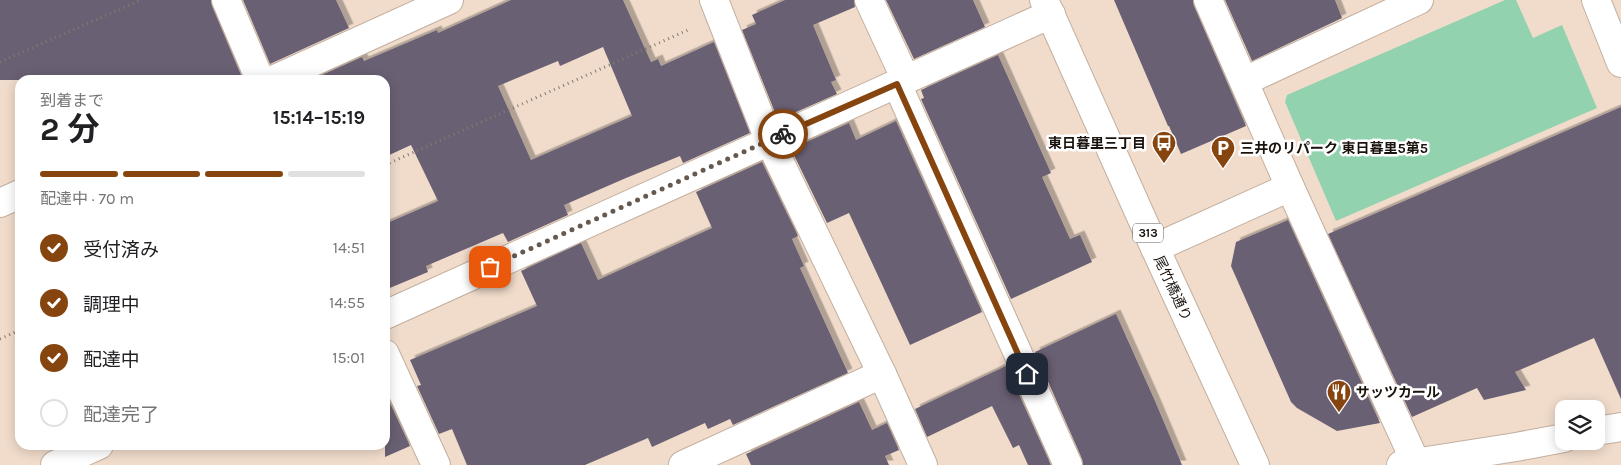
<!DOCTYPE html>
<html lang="ja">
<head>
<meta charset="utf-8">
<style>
	body { margin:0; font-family:Karla,"Noto Sans JP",sans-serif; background:#f2f2f2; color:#202124; height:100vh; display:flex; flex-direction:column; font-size:19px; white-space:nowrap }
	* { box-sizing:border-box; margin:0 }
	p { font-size:16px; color:#757577 }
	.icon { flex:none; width:28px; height:28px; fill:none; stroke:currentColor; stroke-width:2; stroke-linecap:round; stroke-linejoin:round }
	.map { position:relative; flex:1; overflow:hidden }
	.details { position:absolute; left:15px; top:75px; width:375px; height:375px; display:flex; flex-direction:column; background:#fff; border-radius:15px; box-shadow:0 2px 12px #0003 }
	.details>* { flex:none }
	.controls { position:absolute; left:1555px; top:400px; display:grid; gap:10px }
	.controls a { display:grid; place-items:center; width:50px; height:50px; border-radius:10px; background:#fff; box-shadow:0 2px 12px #0003; font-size:25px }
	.pin { position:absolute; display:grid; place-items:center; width:42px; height:42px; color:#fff; margin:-21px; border-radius:10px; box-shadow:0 2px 8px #0006 }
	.courier { position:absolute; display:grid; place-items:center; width:50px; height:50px; margin:-25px; border:4px solid #86450e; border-radius:50%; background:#fff; color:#222; box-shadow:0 1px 6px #0007 }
	.overview em { font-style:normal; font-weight:700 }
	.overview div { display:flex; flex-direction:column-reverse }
	.overview { display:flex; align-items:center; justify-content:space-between; height:85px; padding:0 25px }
	h1 { font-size:32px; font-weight:700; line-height:38px }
	.bar { display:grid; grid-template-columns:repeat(4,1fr); gap:8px 5px; align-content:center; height:60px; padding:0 25px }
	.bar i { height:6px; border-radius:4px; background:#e0e0e0 }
	.bar .current { background:#86450e }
	.bar p { grid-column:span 4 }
	ol { padding:0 25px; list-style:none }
	li { display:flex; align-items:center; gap:15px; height:55px }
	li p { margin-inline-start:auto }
	li .icon { padding:5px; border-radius:50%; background:#86450e; color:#fff; stroke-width:4 }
	li:last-child { color:#757577 }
	li i { width:28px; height:28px; border:2px solid #e0e0e0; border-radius:50% }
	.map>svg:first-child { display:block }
	.pitch { fill:#92d2af }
	.building { fill:#6a6073; fill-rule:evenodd; filter:url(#shadow) }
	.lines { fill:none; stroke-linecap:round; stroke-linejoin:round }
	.minor-casing { stroke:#c3af9f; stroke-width:30 }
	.major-casing { stroke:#c3af9f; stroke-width:30 }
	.path { stroke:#87796e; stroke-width:3; stroke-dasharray:1 4; stroke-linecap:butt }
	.minor { stroke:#fff; stroke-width:28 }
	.major { stroke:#fff; stroke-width:28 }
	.done { stroke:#655950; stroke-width:5; stroke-dasharray:0 9 }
	.route { stroke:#86450e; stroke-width:6 }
	.labels { text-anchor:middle; stroke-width:5; stroke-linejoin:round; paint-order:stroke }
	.shield { fill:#fff; stroke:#5f5a56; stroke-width:1 }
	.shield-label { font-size:12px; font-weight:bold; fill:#1a130e }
	.poi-label { font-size:14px; font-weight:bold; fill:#1a130e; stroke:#fff; text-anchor:start }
	.street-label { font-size:14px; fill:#1a130e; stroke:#fff }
</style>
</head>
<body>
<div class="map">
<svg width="1621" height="465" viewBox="0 0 1621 465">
	<defs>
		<filter id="shadow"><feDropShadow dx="4.5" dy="-4.5" stdDeviation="0" flood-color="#0004"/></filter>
	</defs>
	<rect width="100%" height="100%" fill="#f1dccb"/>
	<polygon class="pitch" points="1505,0 1516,0 1533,38 1562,25 1597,108 1336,221 1285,102 1287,95"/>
	<g class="building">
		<polygon points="0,0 211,0 212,6 243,80 0,80"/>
		<polygon points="243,0 336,0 349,28 270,64"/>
		<path d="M511,0H623L651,62L658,59L661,66L714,42L750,133L683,163L680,156L626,178L564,205L568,215L508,242L503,233L426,266L428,272L385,290V224L438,201L411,145L385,157V80H311L362,57L364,61L437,30L438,33ZM603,47L632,116L531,160L498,86L558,61L560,66Z"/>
		<polygon points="785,0 854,0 855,7 813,25 836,80 831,82 837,94 778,120 742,30 756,24 752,15"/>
		<polygon points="886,0 973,0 985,27 914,59"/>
		<polygon points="1114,0 1193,0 1194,6 1246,126 1181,154 1169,126 1168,126"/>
		<polygon points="1225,0 1335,0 1342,18 1252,61"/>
		<polygon points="998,55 1051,173 1042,177 1070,239 1080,235 1092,262 1011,299 921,99 924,98 921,90"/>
		<polygon points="1621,107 1621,399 1594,338 1515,372 1526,390 1484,400 1477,388 1412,417 1328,234"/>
		<polygon points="896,121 982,312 910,345 849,213 827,223 791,149 849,123 856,140"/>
		<polygon points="762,162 798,236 792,239 804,266 800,268 848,373 733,425 730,419 708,429 705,423 652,447 648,438 585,465 467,465 452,429 439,434 417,386 421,385 410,360 537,306 521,271 581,243 598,280 712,228 696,192"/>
		<polygon points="1288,220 1380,423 1337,431 1297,408 1291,402 1231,266 1236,242"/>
		<polygon points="1116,314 1155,401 1182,465 1083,465 1082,459 1035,352"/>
		<polygon points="1006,366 1051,465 1028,465 1019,445 1013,448 992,406 927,437 915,409"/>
		<polygon points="388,399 410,446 385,457 385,400"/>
		<polygon points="859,402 872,430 887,423 899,450 885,456 889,465 751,465 746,454"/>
	</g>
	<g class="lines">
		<defs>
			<g id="minor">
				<polyline points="226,0 260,80"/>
				<polyline points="714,0 769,140 882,374 923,465"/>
				<polyline points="869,0 906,80"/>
				<polyline points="1208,0 1290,187 1415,461"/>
				<polyline points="1596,0 1621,63"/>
				<polyline points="273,80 449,0"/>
				<polyline points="1245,81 1419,0"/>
				<polyline points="897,84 1068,465"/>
				<polyline points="0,203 20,194"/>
				<polyline points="1155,248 1290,187"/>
				<polyline points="385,315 1051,14"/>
				<polyline points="385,354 436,465"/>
				<polyline points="1596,431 1621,427"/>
				<polyline points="55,465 99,445"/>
				<polyline points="683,465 882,374"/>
				<polyline points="1401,465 1516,447 1564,438"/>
			</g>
			<polyline id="major" points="1044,0 1155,248 1255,465"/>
		</defs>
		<use href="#minor" class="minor-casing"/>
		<use href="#major" class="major-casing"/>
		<g class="path">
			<polyline points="0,62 141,0"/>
			<polyline points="385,165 688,30"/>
			<polyline points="0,339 20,330"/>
		</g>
		<use href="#minor" class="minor"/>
		<use href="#major" class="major"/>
	</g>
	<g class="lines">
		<polyline class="done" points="490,267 783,134"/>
		<polyline class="route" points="783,134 897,84 1027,374"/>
	</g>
	<defs>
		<symbol id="bus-pin" viewBox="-11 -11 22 30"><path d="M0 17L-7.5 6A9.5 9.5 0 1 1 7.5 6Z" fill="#86450e" stroke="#fff"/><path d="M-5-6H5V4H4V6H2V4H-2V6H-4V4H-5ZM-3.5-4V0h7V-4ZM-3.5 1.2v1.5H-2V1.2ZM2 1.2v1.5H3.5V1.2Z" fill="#fff"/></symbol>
		<symbol id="parking-pin" viewBox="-11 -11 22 30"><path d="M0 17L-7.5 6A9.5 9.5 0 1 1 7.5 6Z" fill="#86450e" stroke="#fff"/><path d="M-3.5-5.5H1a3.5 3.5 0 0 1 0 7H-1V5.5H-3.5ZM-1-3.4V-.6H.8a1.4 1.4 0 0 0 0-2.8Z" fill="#fff"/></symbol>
		<symbol id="restaurant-pin" viewBox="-11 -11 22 30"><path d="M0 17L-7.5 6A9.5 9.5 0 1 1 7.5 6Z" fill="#86450e" stroke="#fff"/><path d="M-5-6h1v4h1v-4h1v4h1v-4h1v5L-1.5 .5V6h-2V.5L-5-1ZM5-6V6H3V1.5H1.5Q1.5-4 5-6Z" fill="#fff"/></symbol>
	</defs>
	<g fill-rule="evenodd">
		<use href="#bus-pin" x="1150" y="129" width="28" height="38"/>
		<use href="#parking-pin" x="1209" y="134" width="28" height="38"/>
		<use href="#restaurant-pin" x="1325" y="378" width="28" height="38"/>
	</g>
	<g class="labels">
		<rect class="shield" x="1133" y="223.5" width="30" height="19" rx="4"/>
		<g class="shield-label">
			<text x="1148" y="237">313</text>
		</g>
		<g class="poi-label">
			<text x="1146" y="148" text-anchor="end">東日暮里三丁目</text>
			<text x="1240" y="153">三井のリパーク 東日暮里5第5</text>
			<text x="1356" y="397">サッツカール</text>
		</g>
		<g class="street-label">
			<text transform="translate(1173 288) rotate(65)" y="5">尾竹橋通り</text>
		</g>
	</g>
</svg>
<div class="controls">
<a><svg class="icon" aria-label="layers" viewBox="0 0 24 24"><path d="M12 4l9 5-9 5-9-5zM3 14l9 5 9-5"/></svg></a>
</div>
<div class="pin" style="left:490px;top:267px;background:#ea580c"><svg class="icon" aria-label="bag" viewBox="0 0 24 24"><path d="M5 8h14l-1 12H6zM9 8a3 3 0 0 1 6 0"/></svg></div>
<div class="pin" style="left:1027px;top:374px;background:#1f2937"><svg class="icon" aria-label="home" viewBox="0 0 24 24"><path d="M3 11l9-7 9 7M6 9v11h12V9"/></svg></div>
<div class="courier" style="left:783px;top:134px"><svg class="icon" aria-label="bike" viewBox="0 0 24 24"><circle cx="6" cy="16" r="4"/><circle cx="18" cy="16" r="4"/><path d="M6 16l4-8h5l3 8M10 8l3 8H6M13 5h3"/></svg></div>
<section class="details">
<div class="overview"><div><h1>2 分</h1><p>到着まで</p></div><em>15:14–15:19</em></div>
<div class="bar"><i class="current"></i><i class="current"></i><i class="current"></i><i></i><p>配達中 · 70 m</p></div>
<ol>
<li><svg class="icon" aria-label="check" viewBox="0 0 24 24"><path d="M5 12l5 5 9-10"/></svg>受付済み<p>14:51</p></li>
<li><svg class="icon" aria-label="check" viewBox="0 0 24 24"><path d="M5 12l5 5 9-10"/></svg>調理中<p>14:55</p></li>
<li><svg class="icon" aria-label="check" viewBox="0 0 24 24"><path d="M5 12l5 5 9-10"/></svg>配達中<p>15:01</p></li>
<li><i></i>配達完了</li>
</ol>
</section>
</div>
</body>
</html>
